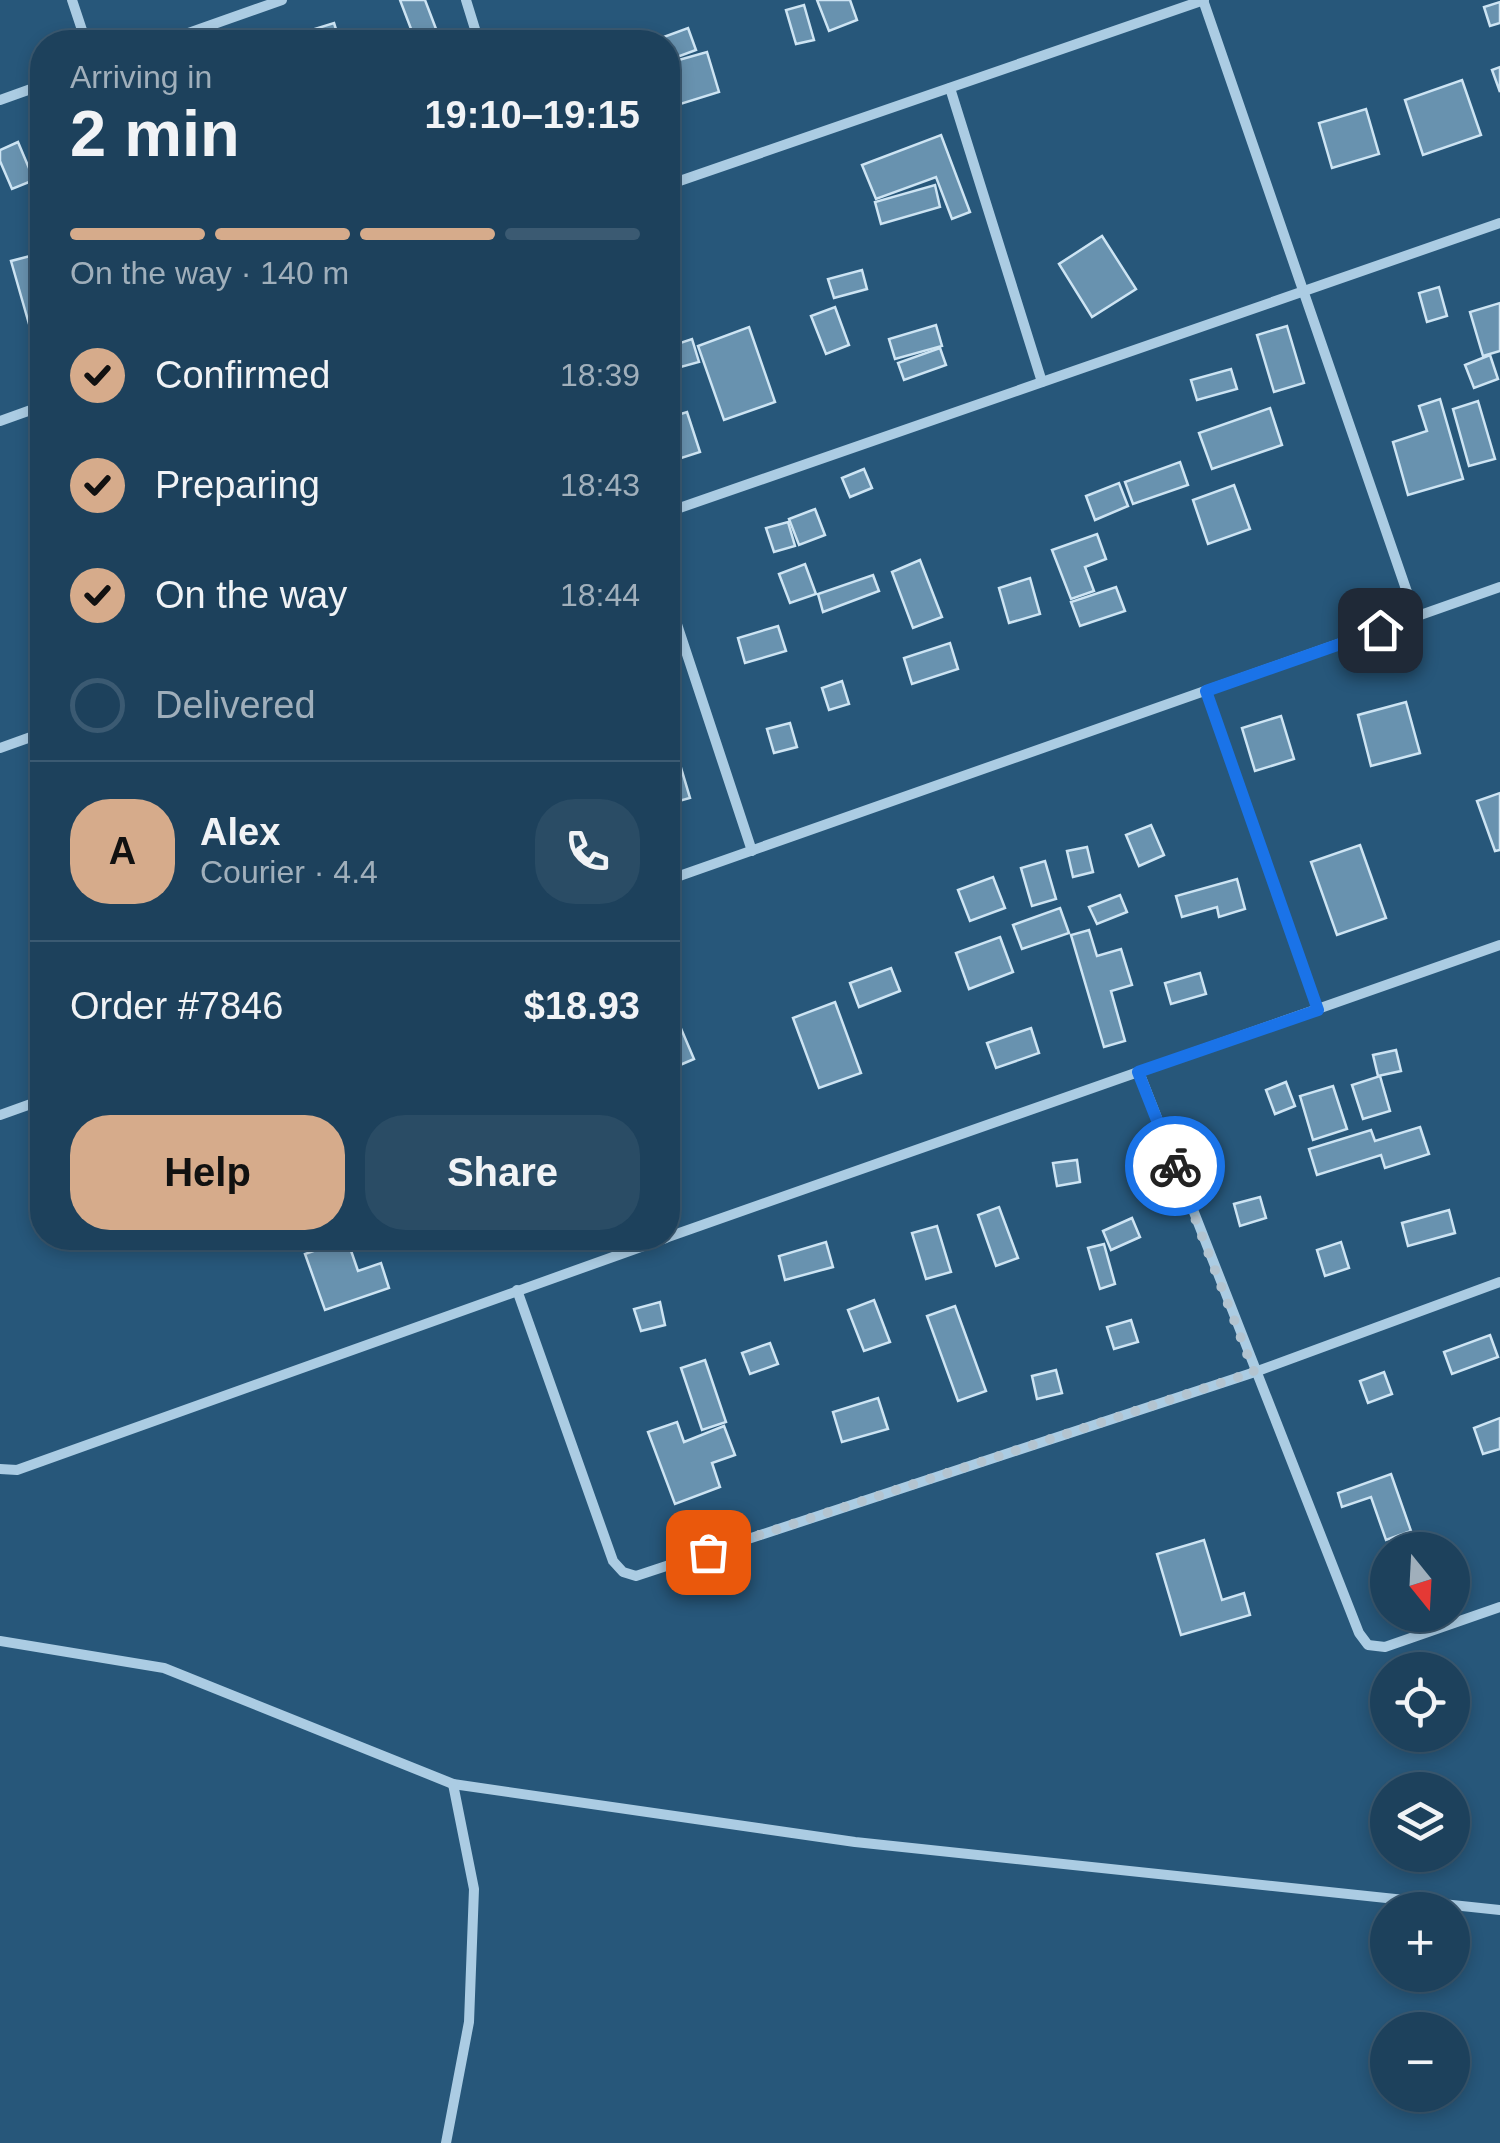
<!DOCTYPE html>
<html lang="en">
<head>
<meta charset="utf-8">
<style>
	body { margin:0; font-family:Helvetica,sans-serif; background:#2a4c65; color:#f1f3f6; height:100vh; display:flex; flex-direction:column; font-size:38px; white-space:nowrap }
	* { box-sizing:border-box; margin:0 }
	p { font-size:32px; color:#a0afbb }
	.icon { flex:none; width:55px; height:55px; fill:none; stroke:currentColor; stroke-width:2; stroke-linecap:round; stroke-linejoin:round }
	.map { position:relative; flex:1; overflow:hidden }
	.drawer { position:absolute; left:30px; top:30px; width:650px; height:1220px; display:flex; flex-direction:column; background:#1d415c; border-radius:40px; box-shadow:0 5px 15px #0003,0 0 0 2px #3b5a72 }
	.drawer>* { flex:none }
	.needle { width:65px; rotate:162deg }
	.controls { position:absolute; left:1370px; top:1532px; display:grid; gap:20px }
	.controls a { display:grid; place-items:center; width:100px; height:100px; border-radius:50%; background:#1d415c; box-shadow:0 5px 15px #0003,0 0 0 2px #3b5a72; font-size:50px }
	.pin { position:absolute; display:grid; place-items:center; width:85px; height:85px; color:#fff; margin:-42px; border-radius:20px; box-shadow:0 5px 15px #0006 }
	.courier { position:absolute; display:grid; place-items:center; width:100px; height:100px; margin:-50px; border:8px solid #1a73e8; border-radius:50%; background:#fff; color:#222; box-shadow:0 2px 12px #0007 }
	.overview em { font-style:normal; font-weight:800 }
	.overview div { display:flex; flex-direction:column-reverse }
	.overview { display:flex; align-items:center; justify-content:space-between; height:170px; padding:0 40px }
	h1 { font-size:65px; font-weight:800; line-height:75px }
	.bar { display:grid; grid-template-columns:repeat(4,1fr); gap:15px 10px; align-content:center; height:120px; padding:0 40px }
	.bar i { height:12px; border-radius:8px; background:#3b5a72 }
	.bar .current { background:#d6ab8b }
	.bar p { grid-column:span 4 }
	.line { display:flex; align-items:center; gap:25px; padding:0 40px; border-top:2px solid #3b5a72 }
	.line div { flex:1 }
	.round { display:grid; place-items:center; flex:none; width:105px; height:105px; border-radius:40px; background:#2a4c65 }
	ol { padding:0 40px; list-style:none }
	li { display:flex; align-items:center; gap:30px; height:110px }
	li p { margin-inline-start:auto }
	li .icon { padding:10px; border-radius:50%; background:#d6ab8b; color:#111; stroke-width:4 }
	li:last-child { color:#a0afbb }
	li i { width:55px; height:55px; border:5px solid #3b5a72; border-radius:50% }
	.cta { display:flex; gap:20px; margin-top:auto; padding:20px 40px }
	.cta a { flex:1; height:115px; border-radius:40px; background:#d6ab8b; color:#111; font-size:40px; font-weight:800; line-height:115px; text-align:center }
	.cta a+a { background:#2a4c65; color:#f1f3f6 }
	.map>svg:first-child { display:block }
	.building { fill:#6892af; stroke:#cde4f3; stroke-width:2.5 }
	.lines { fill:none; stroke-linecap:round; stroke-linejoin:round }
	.street { stroke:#abcce3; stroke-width:10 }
	.done { stroke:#b3c4d0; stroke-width:10; stroke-dasharray:0 18 }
	.route { stroke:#1a73e8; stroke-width:12 }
</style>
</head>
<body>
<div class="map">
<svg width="1500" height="2143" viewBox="0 0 1500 2143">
	<rect width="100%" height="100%" fill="#27577a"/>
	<g class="building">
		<polygon points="400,0 425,0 441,42 416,42"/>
		<polygon points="817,0 850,0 857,20 829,31"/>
		<polygon points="1500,2 1500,23 1490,26 1484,7"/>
		<polygon points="804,5 814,40 796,44 786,10"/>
		<polygon points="334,23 340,42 311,42 308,31"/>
		<polygon points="688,28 696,50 669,60 668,42 663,42 661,38"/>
		<polygon points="707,52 719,92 674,106 668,82 668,63"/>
		<polygon points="1500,67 1500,92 1492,70"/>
		<polygon points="1462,80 1481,135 1423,155 1405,100"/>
		<polygon points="1366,109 1379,154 1332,168 1319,123"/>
		<polygon points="941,135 970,212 952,219 936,177 876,199 862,165"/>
		<polygon points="18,142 34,180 12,189 0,161 0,150"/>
		<polygon points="935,185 940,207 881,224 875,202"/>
		<polygon points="1102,236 1136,289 1092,317 1059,264"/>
		<polygon points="34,255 42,281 42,335 33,338 11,261"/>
		<polygon points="862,270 867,289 834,298 828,279"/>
		<polygon points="1439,287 1447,316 1427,322 1419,293"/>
		<polygon points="1500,303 1500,351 1483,356 1470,312"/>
		<polygon points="835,307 849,345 826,354 811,316"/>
		<polygon points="936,325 942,346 895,359 889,339"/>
		<polygon points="1287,326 1304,383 1274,392 1257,335"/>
		<polygon points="749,327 775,402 724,420 698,346"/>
		<polygon points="692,339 699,362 677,368 671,346"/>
		<polygon points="940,348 946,365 904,380 898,363"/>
		<polygon points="1490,355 1498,379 1474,388 1465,365"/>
		<polygon points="1231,369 1237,389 1197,400 1191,380"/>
		<polygon points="1440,399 1463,479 1408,495 1393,442 1427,431 1419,406"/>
		<polygon points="1478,401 1495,459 1469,466 1453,409"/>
		<polygon points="1270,408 1282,445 1212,469 1199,433"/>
		<polygon points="687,412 700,452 672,461 668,446 668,418"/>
		<polygon points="1180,462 1188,485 1133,504 1125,482"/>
		<polygon points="864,469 872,488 850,497 842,478"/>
		<polygon points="1119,483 1128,506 1095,520 1086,496"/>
		<polygon points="1234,485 1250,529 1208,544 1193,500"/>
		<polygon points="815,509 825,535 799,545 789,519"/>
		<polygon points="788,522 795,546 774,552 766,528"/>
		<polygon points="1097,534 1106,559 1085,567 1094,591 1071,599 1052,550"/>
		<polygon points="920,560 942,617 913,628 892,572"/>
		<polygon points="805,564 816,594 790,603 779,574"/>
		<polygon points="873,575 879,591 823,612 818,594"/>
		<polygon points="1030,578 1040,614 1009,623 999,588"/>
		<polygon points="1116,587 1125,611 1080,626 1071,602"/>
		<polygon points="778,626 786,651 745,663 738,638"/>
		<polygon points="950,643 958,669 912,684 904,658"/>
		<polygon points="842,681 849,704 829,710 822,688"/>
		<polygon points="1406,702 1420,753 1371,766 1358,715"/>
		<polygon points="1281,716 1294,759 1255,771 1242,728"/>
		<polygon points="790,723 797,747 774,753 767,729"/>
		<polygon points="679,761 690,798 668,804 668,765"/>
		<polygon points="1500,793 1500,850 1495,851 1477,801"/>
		<polygon points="1151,825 1164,855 1139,866 1126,835"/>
		<polygon points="1360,845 1386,918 1337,935 1311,862"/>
		<polygon points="1087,847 1093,872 1073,877 1067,851"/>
		<polygon points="1045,861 1056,899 1032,906 1021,868"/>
		<polygon points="993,877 1005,908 970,921 958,890"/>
		<polygon points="1237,879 1245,909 1219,917 1217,907 1182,917 1176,896"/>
		<polygon points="1120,895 1127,912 1097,924 1089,907"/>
		<polygon points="1060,908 1069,933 1022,949 1013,925"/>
		<polygon points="1089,930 1097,956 1121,949 1132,985 1111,991 1125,1041 1104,1047 1071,935"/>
		<polygon points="1000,937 1013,972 969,989 956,953"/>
		<polygon points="891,968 900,991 859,1007 850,983"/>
		<polygon points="1200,973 1206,994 1171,1004 1165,983"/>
		<polygon points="835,1002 861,1073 819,1088 793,1018"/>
		<polygon points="671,1005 694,1059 673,1068 668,1056 668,1007"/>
		<polygon points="1031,1028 1039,1053 996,1068 987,1043"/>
		<polygon points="1396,1050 1401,1071 1378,1076 1373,1055"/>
		<polygon points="1380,1076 1390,1111 1363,1119 1352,1085"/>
		<polygon points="1286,1082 1295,1106 1275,1114 1266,1090"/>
		<polygon points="1333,1086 1347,1129 1313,1140 1300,1096"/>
		<polygon points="1420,1127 1429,1154 1385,1168 1381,1155 1317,1175 1309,1149 1371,1130 1375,1141"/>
		<polygon points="1077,1160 1080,1182 1057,1186 1053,1163"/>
		<polygon points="1260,1197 1266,1218 1240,1226 1234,1204"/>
		<polygon points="999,1207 1018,1258 996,1266 978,1215"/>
		<polygon points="1449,1210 1455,1233 1408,1246 1402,1223"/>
		<polygon points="1132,1218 1140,1237 1111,1250 1103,1231"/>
		<polygon points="937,1226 951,1272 926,1279 912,1233"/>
		<polygon points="376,1238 407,1238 379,1247"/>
		<polygon points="347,1239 358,1271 381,1263 389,1288 325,1310 305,1254"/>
		<polygon points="826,1242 833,1267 785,1280 779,1256"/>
		<polygon points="1341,1242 1349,1268 1325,1276 1317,1250"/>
		<polygon points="1104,1244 1115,1284 1100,1289 1088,1248"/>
		<polygon points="874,1300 890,1342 864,1351 848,1310"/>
		<polygon points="660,1302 665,1325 641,1331 634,1309"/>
		<polygon points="955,1306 986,1391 958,1401 927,1316"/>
		<polygon points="1131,1320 1138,1342 1114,1349 1107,1327"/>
		<polygon points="1490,1335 1498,1357 1452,1374 1444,1352"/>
		<polygon points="770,1343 778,1364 750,1374 742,1353"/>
		<polygon points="705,1360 726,1422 702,1430 681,1368"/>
		<polygon points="1056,1370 1062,1393 1037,1399 1032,1376"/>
		<polygon points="1384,1372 1392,1394 1368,1403 1360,1381"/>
		<polygon points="878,1398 888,1429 842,1442 833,1412"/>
		<polygon points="1500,1418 1500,1449 1483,1454 1474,1428"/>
		<polygon points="677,1422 684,1442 724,1426 735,1455 712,1463 720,1487 675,1504 648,1432"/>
		<polygon points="1391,1474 1411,1531 1386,1540 1371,1497 1342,1507 1338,1493"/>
		<polygon points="1204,1540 1222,1600 1244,1593 1250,1615 1181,1635 1157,1554"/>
	</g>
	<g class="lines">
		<g class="street">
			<polyline points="72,0 86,42"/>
			<polyline points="466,0 479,42"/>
			<polyline points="1203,0 1416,618"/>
			<polyline points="163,42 282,0"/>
			<polyline points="950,88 1042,382"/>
			<polyline points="0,100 42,85"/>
			<polyline points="668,185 1204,0"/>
			<polyline points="0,421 42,406"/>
			<polyline points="668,512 1500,223"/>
			<polyline points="668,597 752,851"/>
			<polyline points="1206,691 1318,1010"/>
			<polyline points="0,748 42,733"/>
			<polyline points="668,880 1500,587"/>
			<polyline points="1139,1072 1359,1633 1368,1645 1385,1647 1500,1607"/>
			<polyline points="0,1115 42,1100"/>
			<polyline points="668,1237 1500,945"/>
			<polyline points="517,1290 613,1561 623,1572 636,1576 1255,1372 1500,1282"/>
			<polyline points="0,1469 17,1470 666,1238"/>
			<polyline points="0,1641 164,1668 453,1784 855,1842 1500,1910"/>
			<polyline points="446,2143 469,2022 474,1889 453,1784"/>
		</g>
	</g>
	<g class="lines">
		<polyline class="done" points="708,1552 1254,1372 1175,1166"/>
		<polyline class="route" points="1175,1166 1138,1072 1318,1010 1206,691 1380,630"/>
	</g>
</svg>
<div class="controls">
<a><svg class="needle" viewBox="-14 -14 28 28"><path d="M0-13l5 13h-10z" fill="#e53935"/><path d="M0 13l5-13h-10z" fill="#a0afbb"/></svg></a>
<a><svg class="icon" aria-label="locate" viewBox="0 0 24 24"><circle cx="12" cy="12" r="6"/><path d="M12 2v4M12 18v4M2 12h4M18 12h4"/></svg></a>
<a><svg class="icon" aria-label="layers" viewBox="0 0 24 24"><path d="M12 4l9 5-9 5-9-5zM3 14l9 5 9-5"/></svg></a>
<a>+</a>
<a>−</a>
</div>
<div class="pin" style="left:708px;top:1552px;background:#ea580c"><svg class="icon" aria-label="bag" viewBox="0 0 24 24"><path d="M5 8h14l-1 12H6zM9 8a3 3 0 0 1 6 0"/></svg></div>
<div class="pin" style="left:1380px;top:630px;background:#1f2937"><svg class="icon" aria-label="home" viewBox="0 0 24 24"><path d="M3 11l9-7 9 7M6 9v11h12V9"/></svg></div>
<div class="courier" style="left:1175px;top:1166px"><svg class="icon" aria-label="bike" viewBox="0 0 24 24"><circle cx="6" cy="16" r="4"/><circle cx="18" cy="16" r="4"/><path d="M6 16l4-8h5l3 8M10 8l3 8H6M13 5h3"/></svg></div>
<section class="drawer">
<div class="overview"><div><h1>2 min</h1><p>Arriving in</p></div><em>19:10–19:15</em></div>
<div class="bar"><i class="current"></i><i class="current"></i><i class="current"></i><i></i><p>On the way · 140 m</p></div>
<ol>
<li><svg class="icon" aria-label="check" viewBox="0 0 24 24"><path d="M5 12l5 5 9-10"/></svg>Confirmed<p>18:39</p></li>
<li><svg class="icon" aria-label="check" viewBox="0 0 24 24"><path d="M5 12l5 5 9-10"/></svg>Preparing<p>18:43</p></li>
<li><svg class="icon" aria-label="check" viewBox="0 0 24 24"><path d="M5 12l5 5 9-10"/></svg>On the way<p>18:44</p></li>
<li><i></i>Delivered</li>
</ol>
<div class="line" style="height:180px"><b class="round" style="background:#d6ab8b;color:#111">A</b><div><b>Alex</b><p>Courier · 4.4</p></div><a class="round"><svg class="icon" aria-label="phone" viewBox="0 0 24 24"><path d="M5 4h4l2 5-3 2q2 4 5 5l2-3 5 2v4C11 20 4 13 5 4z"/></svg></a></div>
<div class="line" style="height:130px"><div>Order #7846</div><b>$18.93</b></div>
<div class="cta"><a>Help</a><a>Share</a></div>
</section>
</div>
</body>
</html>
